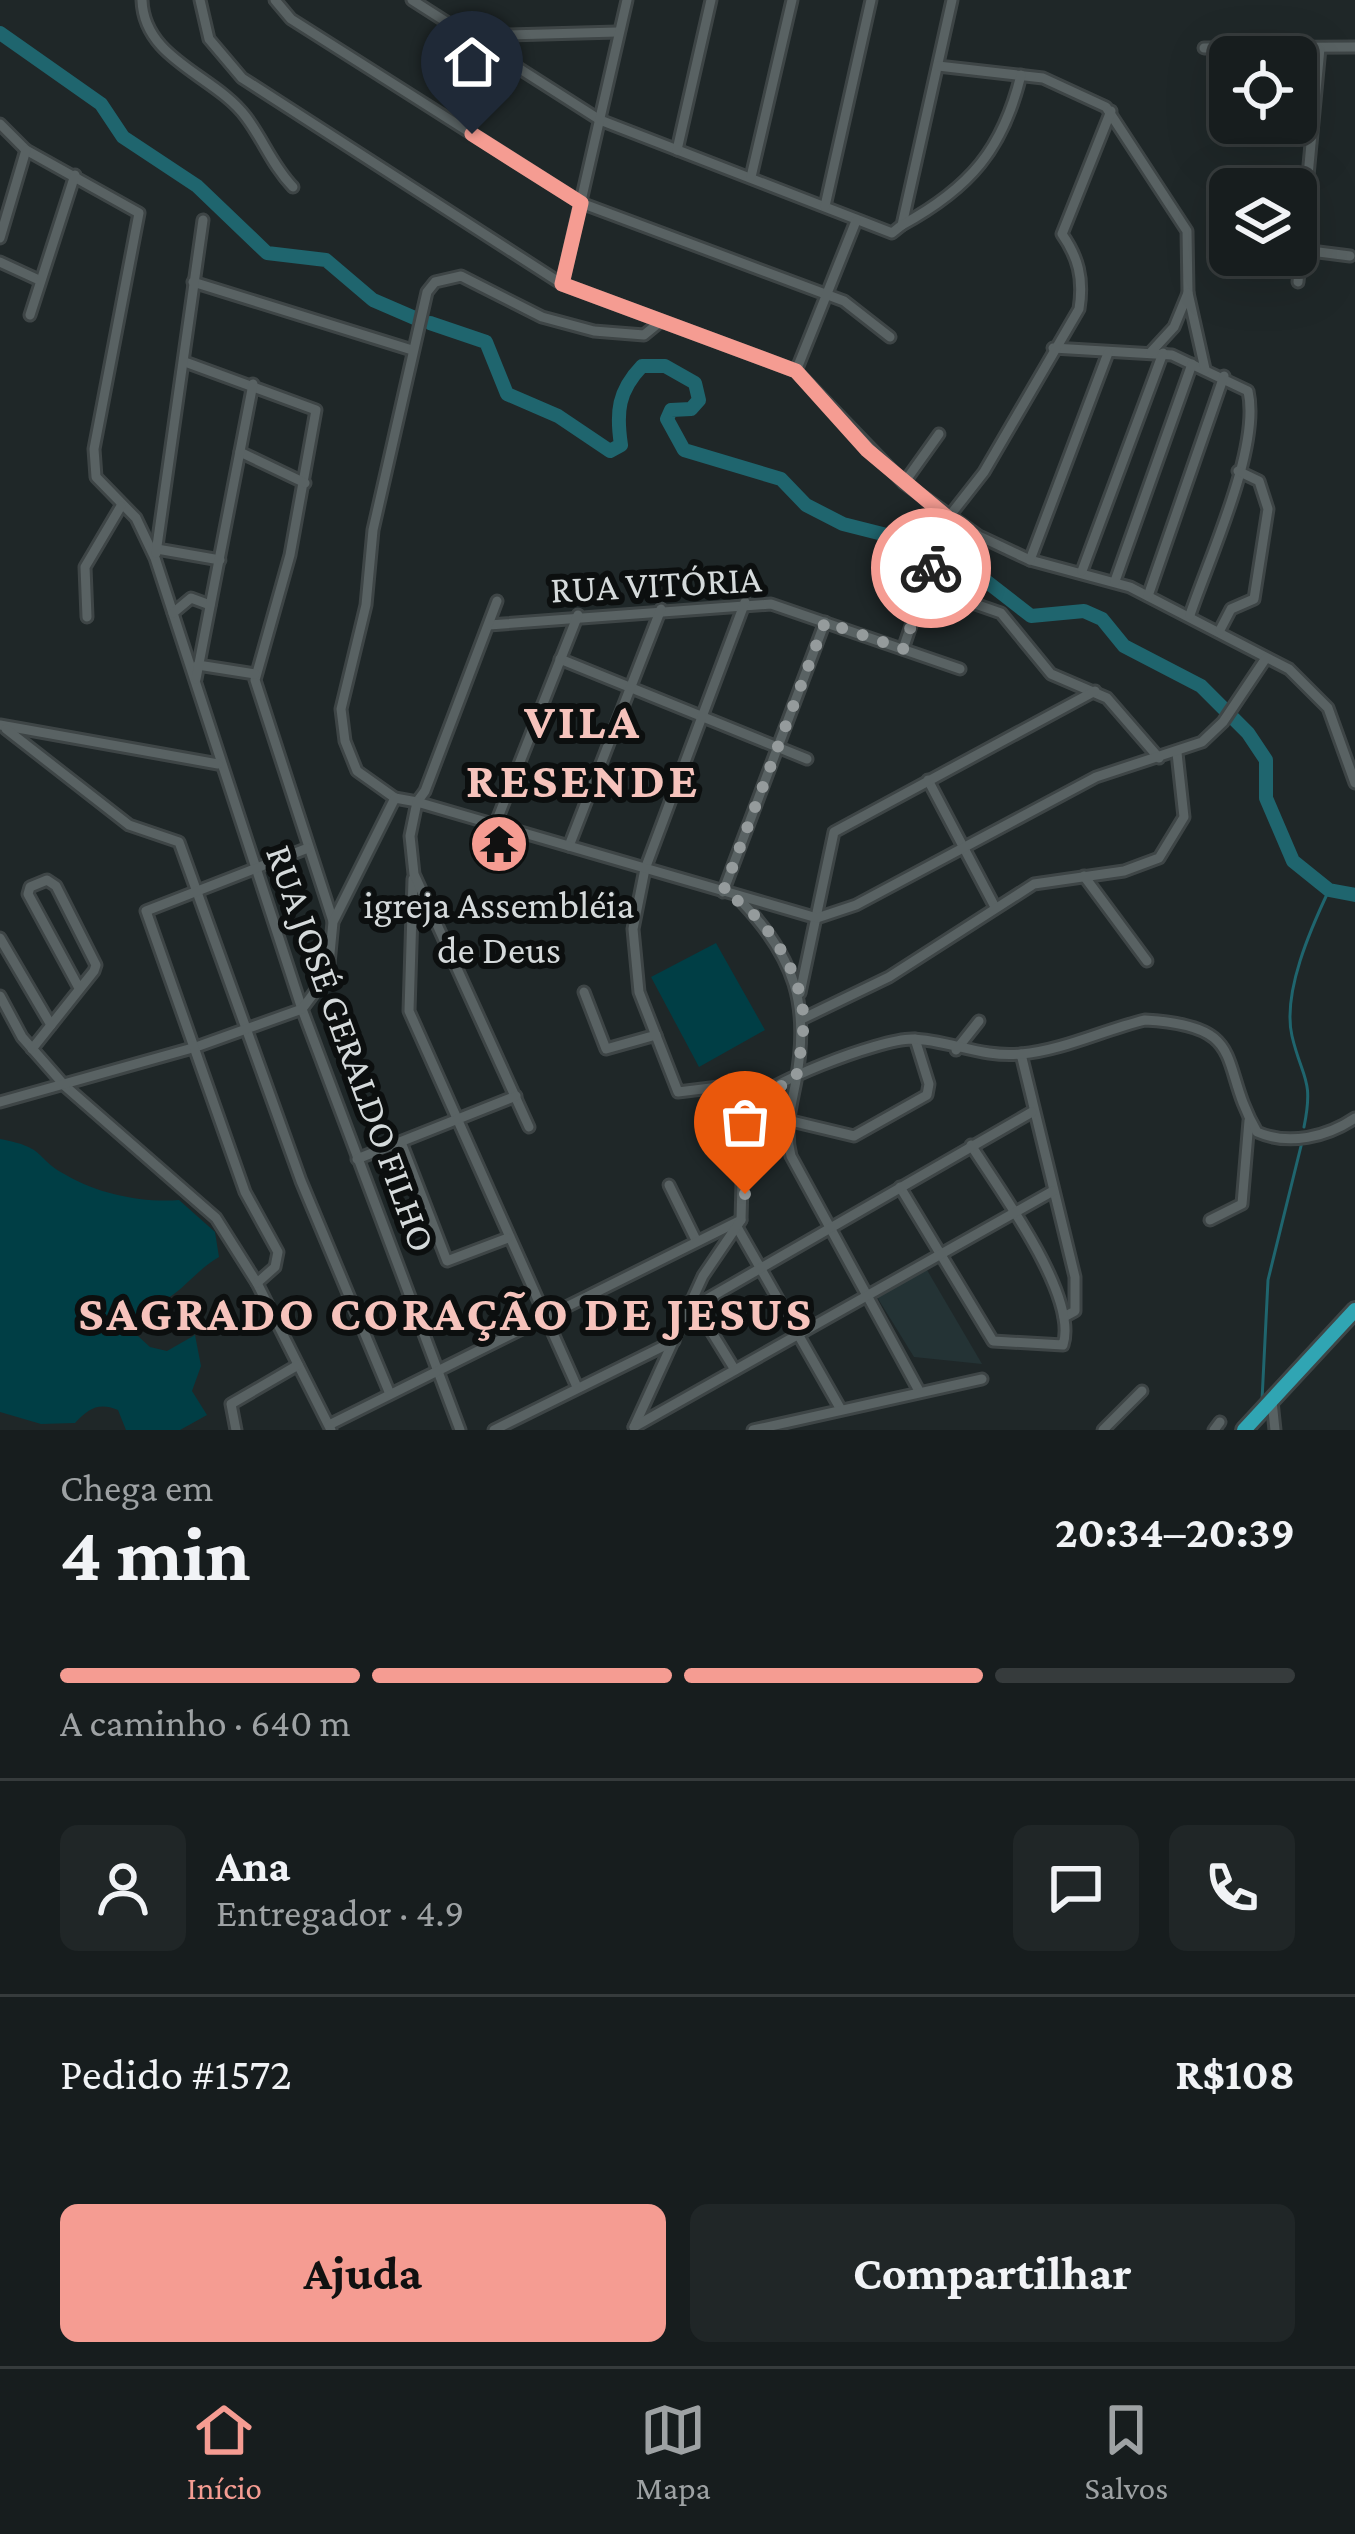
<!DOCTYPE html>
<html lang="pt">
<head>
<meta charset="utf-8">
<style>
	body { margin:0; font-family:"Crimson Pro",serif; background:#202627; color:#f1f3f6; height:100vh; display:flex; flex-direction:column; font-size:45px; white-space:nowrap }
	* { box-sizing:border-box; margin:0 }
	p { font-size:39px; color:#9ea2a4 }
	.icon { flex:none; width:66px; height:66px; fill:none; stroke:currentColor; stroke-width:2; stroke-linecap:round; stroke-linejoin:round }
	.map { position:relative; height:1430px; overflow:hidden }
	.drawer { display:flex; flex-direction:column; background:#171d1e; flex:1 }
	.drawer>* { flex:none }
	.tools { position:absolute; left:1209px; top:36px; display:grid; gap:24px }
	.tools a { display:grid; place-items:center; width:108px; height:108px; border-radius:18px; background:#171d1e; box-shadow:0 12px 48px #0002,0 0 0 3px #363b3c; font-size:60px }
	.pin { position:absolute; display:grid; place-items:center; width:102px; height:102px; color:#fff; margin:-123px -51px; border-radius:50% 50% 50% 0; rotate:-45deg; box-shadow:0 0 12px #0007 }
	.pin .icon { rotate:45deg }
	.courier { position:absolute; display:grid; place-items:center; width:120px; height:120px; margin:-60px; border:9px solid #f59c92; border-radius:50%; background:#fff; color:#222; box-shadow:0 3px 15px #0007 }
	.summary em { font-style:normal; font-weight:700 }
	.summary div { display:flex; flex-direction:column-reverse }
	.summary { display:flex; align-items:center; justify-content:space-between; height:204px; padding:0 60px }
	h1 { font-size:78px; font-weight:700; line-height:90px }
	.bar { display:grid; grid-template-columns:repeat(4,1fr); gap:18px 12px; align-content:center; height:144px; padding:0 60px }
	.bar i { height:15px; border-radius:9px; background:#363b3c }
	.bar .active { background:#f59c92 }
	.bar p { grid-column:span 4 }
	.line { display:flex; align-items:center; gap:30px; padding:0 60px; border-top:3px solid #363b3c }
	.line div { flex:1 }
	.round { display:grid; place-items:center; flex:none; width:126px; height:126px; border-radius:18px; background:#202627 }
	.button { display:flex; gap:24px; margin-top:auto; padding:24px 60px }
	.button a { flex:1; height:138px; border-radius:18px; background:#f59c92; color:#111; font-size:48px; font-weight:700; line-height:138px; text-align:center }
	.button a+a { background:#202627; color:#f1f3f6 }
	.dock { display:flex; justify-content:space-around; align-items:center; height:168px; border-top:3px solid #363b3c; background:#171d1e; font-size:33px; color:#9ea2a4 }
	.dock a { display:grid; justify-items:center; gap:6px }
	.dock .active { color:#f59c92 }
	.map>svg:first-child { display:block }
	.built { fill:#243335 }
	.green { fill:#003e45 }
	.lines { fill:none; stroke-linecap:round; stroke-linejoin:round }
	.stream { stroke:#1f656e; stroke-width:3 }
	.river { stroke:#1f656e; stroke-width:14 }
	.minor-casing { stroke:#3e4546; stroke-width:15 }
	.highway-casing { stroke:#3e4546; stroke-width:20 }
	.minor { stroke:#596263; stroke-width:9 }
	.highway { stroke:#30a5b3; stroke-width:14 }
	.done { stroke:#959b9c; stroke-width:12; stroke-dasharray:0 21.6 }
	.route { stroke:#f59c92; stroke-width:15 }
	.labels { text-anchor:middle; stroke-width:12; stroke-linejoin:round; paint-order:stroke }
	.street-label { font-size:39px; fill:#d5dadb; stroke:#0c0f0f }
	.poi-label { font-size:39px; fill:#d5dadb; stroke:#0c0f0f }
	.district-label { font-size:51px; font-weight:bold; letter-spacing:3px; fill:#f6c3bc; stroke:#0c0f0f }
</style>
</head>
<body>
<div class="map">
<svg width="1355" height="1430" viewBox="0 0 1355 1430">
	<rect width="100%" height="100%" fill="#1f2728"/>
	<polygon class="built" points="927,1270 982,1364 914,1357 877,1297"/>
	<g class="green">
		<polygon points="716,943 765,1030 699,1067 651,977"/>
		<path d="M0,1139C48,1148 33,1157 66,1175C98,1194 143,1203 179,1200L215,1232L219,1257C200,1268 190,1282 174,1294C156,1307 142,1308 127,1326L150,1347L167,1351L195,1335L201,1366L192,1391L207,1415L180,1430H126L118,1410C99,1402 89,1408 75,1423L41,1424L0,1412Z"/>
	</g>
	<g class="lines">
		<g class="stream">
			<path d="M1304,1127C1314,1078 1302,1079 1292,1036C1282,993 1311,928 1329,890"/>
			<polyline points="1262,1400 1268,1280 1302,1142"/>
		</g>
		<g class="river">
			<polyline points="0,33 101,104 123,137 197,186 267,253 326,260 373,300 417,319"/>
			<path d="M430,323L486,342L507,394L558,416L610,451L621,445C616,412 618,391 642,366H665L695,383L699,400L691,409L671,410L667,419L684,450L781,479L806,505L843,524L946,550L1031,616L1084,611L1102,619L1124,646L1201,686L1248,733L1266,760V798L1293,861L1329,890L1355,895"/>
		</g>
		<defs>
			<g id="minor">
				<path d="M142,0C144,60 215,75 246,117C264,141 272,165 293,187"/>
				<polyline points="200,0 209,39 242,78 562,284 796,371 904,483 979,536 1030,560 1130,587 1289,669 1328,708 1355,783"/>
				<polyline points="275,0 291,19 581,203 844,301 890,337"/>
				<polyline points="412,0 600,120 892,233 902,225 952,0"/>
				<polyline points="469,36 617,32"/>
				<polyline points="1204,48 1355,47"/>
				<polyline points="938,66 1043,78 1106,107 1187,231 1188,293"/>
				<polyline points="1294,123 1310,143"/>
				<polyline points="0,124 26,150 139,213 94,449 96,477 136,518 155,558 302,1009 460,1430"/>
				<polyline points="677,150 711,0"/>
				<polyline points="751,177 792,0"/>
				<polyline points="825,206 871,0"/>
				<path d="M902,225C970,188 1003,149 1021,75"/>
				<polyline points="0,238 26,150"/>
				<polyline points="1303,250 1350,256"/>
				<polyline points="0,262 39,280"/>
				<polyline points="193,282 412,350"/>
				<polyline points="1298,282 1320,48"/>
				<polyline points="562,284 627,0"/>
				<polyline points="30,315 75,175"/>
				<path d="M1053,348L1172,355L1248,391C1261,447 1209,558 1190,615"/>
				<polyline points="1151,352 1174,327 1188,293 1205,369"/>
				<polyline points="185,362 316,410 290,555 255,680 333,921"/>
				<polyline points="796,371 856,221"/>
				<polyline points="240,452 305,483"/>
				<polyline points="904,483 939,434"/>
				<polyline points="157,549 220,560"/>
				<polyline points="156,553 203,220"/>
				<polyline points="1030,560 1108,353"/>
				<polyline points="880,571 1001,613 1051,674 1107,698 1159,758"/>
				<polyline points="1082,571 1163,353"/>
				<polyline points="1115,581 1192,364"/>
				<polyline points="1148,596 1224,376"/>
				<polyline points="173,613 191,598 210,605"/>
				<polyline points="87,617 85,567 121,506"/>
				<polyline points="489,625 771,604 960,669"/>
				<polyline points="1220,630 1231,609 1254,599 1268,509 1259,481 1238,471"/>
				<path d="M903,649L948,518L984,472L1079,309C1084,278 1078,257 1062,234L1111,111"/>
				<polyline points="560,659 807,759"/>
				<polyline points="198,665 255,674"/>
				<polyline points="196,679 253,384"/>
				<polyline points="0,725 218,764"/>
				<polyline points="6,729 129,825 179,842 301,1181 390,1394"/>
				<polyline points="928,780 995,907"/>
				<polyline points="395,798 357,771 345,741 341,709 366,605 373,530 427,292 435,282 461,276 542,317 594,331 644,335 661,321"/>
				<polyline points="495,825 578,615"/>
				<polyline points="569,846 661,609"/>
				<polyline points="1084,876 1147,961"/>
				<polyline points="413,879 409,1011 577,1387"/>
				<polyline points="723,892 825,622"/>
				<path d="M741,901C795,958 810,1005 796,1081C791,1107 784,1129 791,1156L918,1389"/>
				<polyline points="0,938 51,1025"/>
				<polyline points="584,992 606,1049 656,1035"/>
				<polyline points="800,993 834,832 1095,691"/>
				<polyline points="0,996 22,1037 65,1086 216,1218 257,1283 331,1430"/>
				<polyline points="804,1018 889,977 1034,884 1124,871 1159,858 1184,817 1177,753"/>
				<polyline points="32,1049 94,971 96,965 56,886 47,880 30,887 28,894 79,988"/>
				<polyline points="956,1050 979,1021"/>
				<polyline points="1021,1054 1075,1277 1075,1311 1064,1317"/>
				<polyline points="0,1102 196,1047 302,1009 328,974 333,922 395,798 417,802 425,791 497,601"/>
				<polyline points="744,1109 727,1086 678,1092 639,992 633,929 645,869 745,602"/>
				<polyline points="787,1120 854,1136 927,1095 929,1084 915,1039"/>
				<polyline points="529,1127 414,874 410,836 417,802 817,918 856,905 1096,777 1202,742 1223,722 1266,658"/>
				<polyline points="401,1142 447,1261 508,1238"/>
				<polyline points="357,1159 516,1096"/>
				<polyline points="669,1185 696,1240"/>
				<path d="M900,1187L993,1341L1063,1345C1079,1296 998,1188 971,1145"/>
				<polyline points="1210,1220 1242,1204 1249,1121"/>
				<polyline points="737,1227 840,1408"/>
				<polyline points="257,1283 275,1267 278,1252 245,1192 146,911 308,848"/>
				<polyline points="695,1305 735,1370"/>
				<polyline points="688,1310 1032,1112"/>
				<polyline points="1272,1401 1275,1430"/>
				<polyline points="329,1425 741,1220"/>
				<path d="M634,1427L703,1276L741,1220L744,1109C761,1084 880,1039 912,1039C949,1040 982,1058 1021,1054C1064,1050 1103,1030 1145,1020C1251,1026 1217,1064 1257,1132C1289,1146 1327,1137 1355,1118"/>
				<polyline points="634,1427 1053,1191"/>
				<polyline points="236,1430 231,1404 298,1365"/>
				<polyline points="494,1430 674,1341"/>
				<polyline points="753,1430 982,1379"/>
				<polyline points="1103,1430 1142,1391"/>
				<polyline points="1214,1430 1220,1422"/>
			</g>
			<polyline id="highway" points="1244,1430 1355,1310"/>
		</defs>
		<use href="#minor" class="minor-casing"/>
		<use href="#highway" class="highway-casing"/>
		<use href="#minor" class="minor"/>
		<use href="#highway" class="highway"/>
	</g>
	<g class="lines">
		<path class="done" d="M745,1194L744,1109L750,1101L796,1079C799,1058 805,1034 803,1013C800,970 763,911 723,892L825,622L903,649L931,568"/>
		<polyline class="route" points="472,134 581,203 562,284 796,371 867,450 948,518 931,568"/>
	</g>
	<defs>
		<symbol id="temple-disc" viewBox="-11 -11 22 22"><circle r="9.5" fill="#f59c92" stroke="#0c0f0f"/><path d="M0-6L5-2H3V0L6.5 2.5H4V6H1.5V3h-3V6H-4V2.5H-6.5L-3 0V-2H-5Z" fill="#111"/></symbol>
	</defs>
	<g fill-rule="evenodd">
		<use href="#temple-disc" x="466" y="811" width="66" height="66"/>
	</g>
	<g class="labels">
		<g class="street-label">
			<text transform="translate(656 583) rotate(-3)" y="14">RUA VITÓRIA</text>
			<text transform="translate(352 1048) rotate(70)" y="14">RUA JOSÉ GERALDO FILHO</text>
		</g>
		<g class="poi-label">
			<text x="499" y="918">igreja Assembléia<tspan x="499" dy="45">de Deus</tspan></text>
		</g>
		<g class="district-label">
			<text x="583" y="738">VILA<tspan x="583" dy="59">RESENDE</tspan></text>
			<text x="446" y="1330">SAGRADO CORAÇÃO DE JESUS</text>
		</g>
	</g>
</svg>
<div class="tools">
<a><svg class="icon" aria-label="locate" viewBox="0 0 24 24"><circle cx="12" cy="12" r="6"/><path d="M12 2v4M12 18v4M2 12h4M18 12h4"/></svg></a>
<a><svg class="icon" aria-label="layers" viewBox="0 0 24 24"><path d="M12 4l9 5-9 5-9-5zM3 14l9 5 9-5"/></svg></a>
</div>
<div class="pin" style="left:745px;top:1194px;background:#ea580c"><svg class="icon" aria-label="bag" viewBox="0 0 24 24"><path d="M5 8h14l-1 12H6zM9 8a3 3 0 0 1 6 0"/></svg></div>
<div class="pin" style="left:472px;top:134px;background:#1f2937"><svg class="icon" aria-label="home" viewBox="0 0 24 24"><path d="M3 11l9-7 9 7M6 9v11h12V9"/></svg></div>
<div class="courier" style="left:931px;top:568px"><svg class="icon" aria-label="bike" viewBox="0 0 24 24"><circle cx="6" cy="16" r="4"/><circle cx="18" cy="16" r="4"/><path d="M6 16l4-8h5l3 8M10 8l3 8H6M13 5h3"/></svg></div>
</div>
<section class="drawer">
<div class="summary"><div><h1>4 min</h1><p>Chega em</p></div><em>20:34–20:39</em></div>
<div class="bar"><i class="active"></i><i class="active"></i><i class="active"></i><i></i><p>A caminho · 640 m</p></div>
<div class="line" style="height:216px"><a class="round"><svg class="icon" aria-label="person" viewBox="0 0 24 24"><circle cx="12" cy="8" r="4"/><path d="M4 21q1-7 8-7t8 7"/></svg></a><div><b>Ana</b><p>Entregador · 4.9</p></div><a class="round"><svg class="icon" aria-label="chat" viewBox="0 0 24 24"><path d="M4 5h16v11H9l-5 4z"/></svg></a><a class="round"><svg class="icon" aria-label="phone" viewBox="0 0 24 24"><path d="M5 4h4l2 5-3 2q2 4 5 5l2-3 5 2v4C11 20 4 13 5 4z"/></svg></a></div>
<div class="line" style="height:156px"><div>Pedido #1572</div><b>R$108</b></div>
<div class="button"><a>Ajuda</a><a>Compartilhar</a></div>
</section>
<nav class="dock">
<a class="active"><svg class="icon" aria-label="home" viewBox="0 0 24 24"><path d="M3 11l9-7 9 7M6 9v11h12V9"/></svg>Início</a>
<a><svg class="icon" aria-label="map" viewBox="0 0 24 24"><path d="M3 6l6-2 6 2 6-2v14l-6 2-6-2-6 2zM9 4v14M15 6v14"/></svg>Mapa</a>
<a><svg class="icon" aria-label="saved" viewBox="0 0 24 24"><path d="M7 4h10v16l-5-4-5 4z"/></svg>Salvos</a>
</nav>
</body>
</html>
